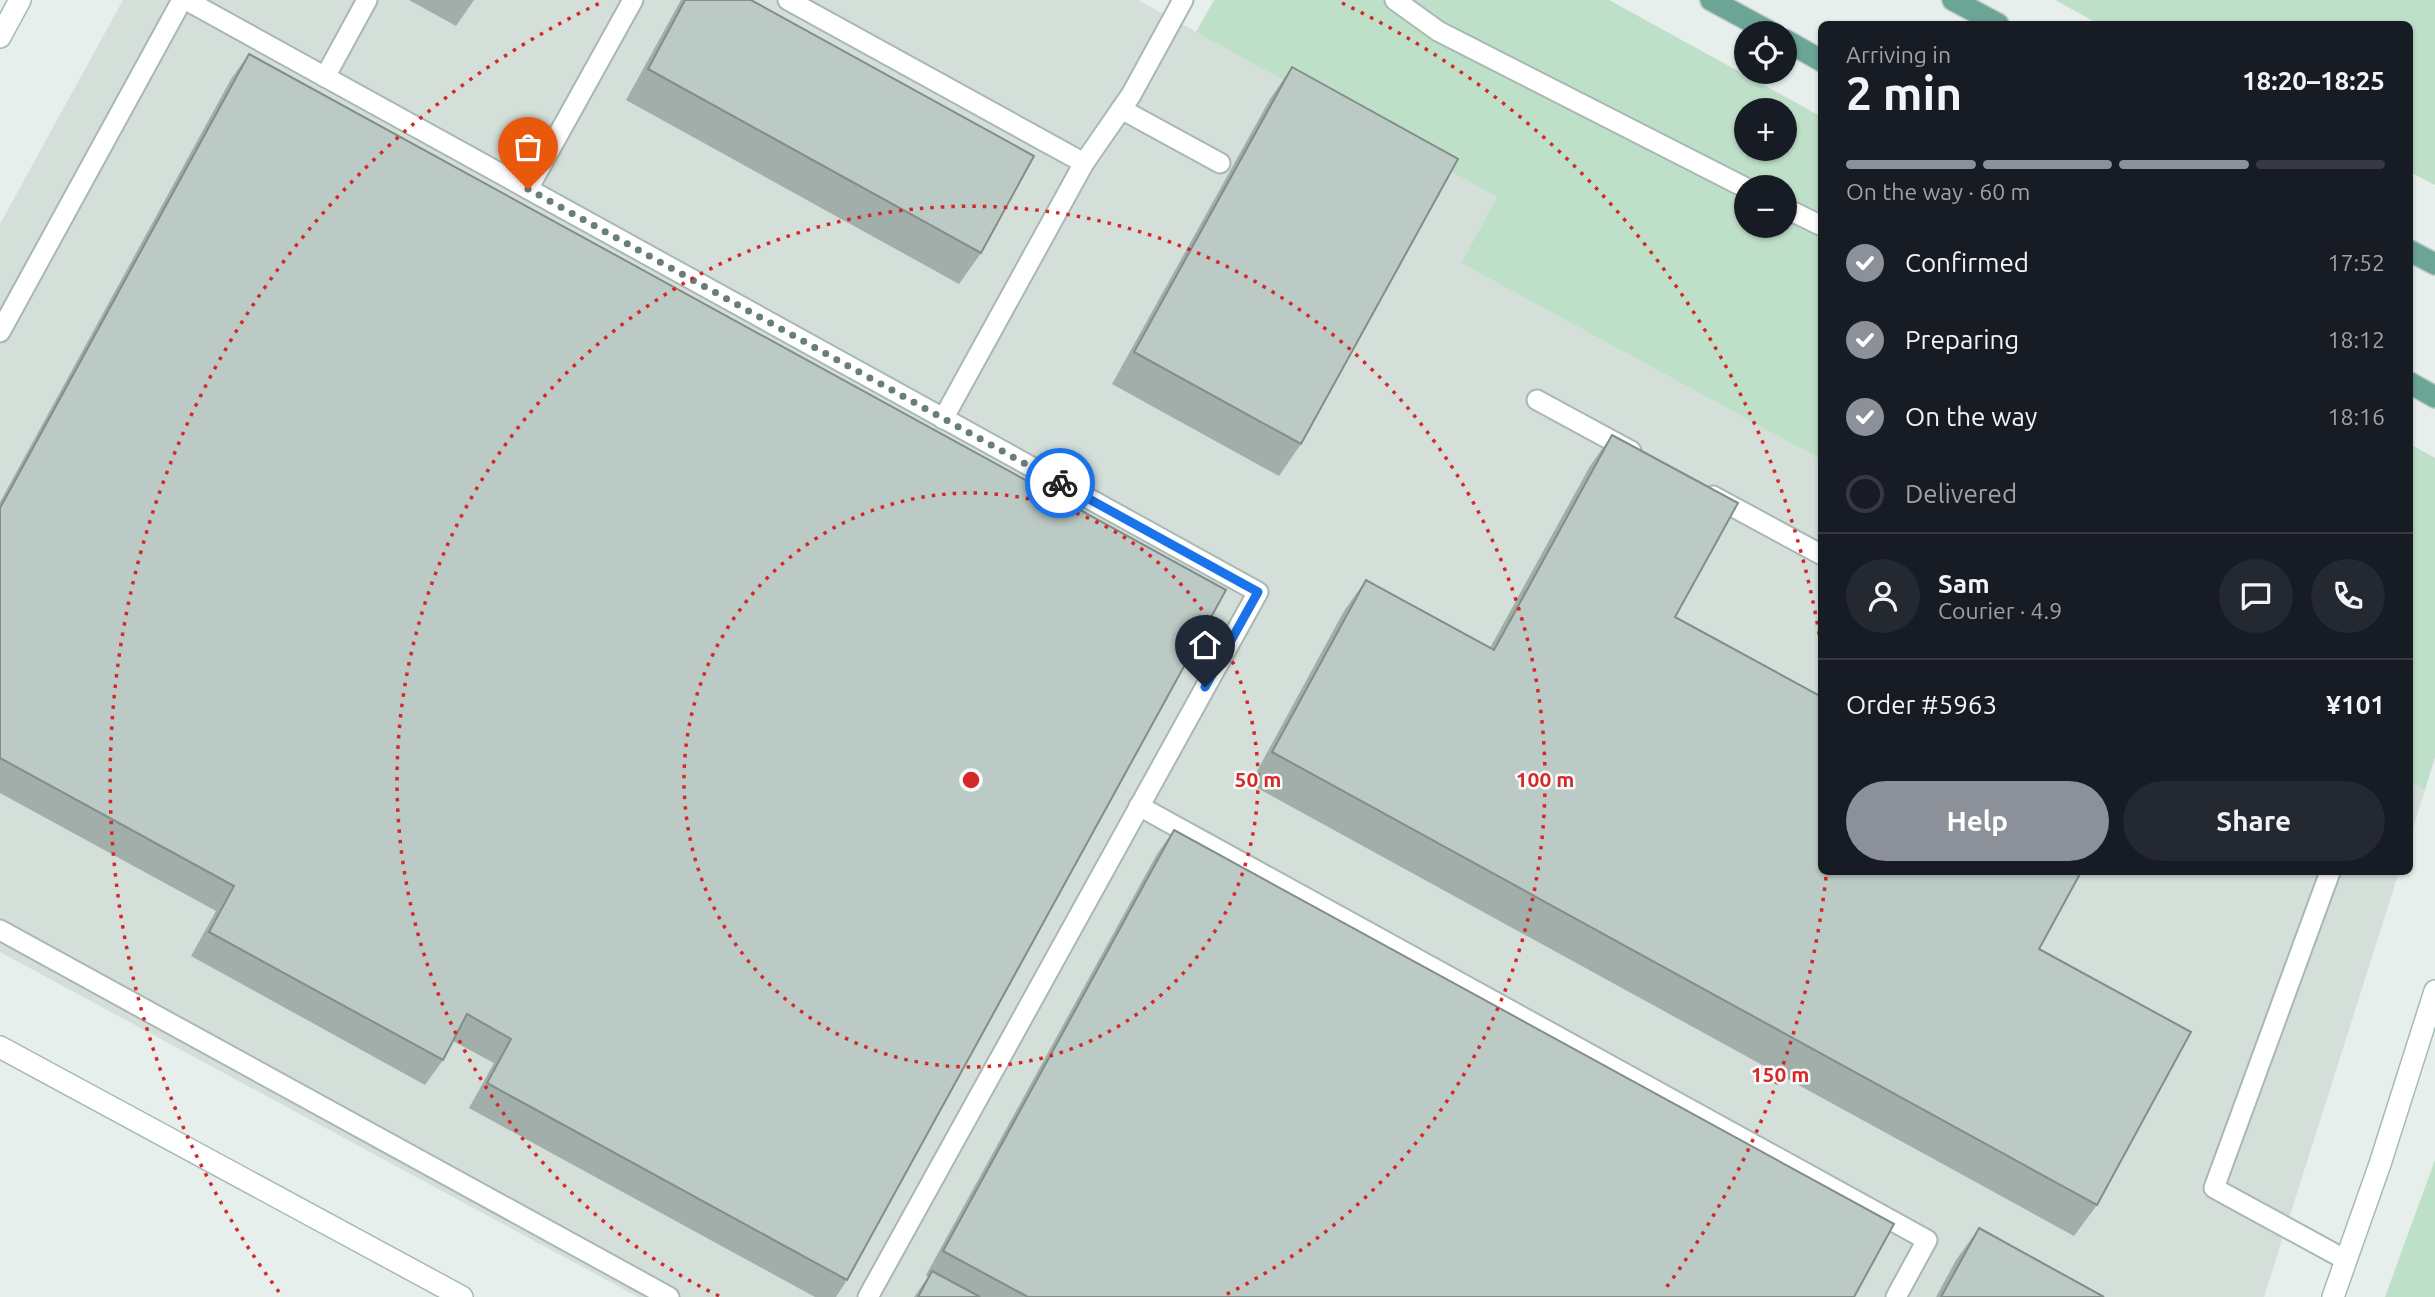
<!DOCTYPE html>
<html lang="en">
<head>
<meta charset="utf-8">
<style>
	body { margin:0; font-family:Ubuntu,sans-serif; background:#242831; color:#f1f3f6; height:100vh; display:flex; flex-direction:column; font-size:26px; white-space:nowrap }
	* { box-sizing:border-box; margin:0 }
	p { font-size:23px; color:#9ea1a6 }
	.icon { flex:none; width:38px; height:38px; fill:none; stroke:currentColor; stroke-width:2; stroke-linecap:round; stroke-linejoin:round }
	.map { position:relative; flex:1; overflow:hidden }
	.sheet { position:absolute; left:1818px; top:21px; width:595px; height:854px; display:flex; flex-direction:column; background:#171b24; border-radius:10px; box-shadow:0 2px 5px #0004 }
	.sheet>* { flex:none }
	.tools { position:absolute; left:1734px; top:21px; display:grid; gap:14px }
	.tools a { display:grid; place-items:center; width:63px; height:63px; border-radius:50%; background:#171b24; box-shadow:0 2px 5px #0004; font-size:35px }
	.pin { position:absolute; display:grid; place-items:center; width:60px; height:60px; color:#fff; margin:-72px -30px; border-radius:50% 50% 50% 0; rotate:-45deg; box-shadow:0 0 7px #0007 }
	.pin .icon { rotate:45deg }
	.courier { position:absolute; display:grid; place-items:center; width:70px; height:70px; margin:-35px; border:5px solid #1a73e8; border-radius:50%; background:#fff; color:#222; box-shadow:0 2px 9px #0007 }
	.overview em { font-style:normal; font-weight:700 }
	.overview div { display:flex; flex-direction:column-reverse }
	.overview { display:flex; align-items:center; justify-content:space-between; height:119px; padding:0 28px }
	h1 { font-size:46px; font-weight:700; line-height:52px }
	.bar { display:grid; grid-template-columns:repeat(4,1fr); gap:10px 7px; align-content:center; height:84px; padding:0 28px }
	.bar i { height:9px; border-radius:5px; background:#363941 }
	.bar .selected { background:#8c9099 }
	.bar p { grid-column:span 4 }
	.line { display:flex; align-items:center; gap:18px; padding:0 28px; border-top:2px solid #363941 }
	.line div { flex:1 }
	.round { display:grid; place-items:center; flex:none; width:74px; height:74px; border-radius:37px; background:#242831 }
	ol { padding:0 28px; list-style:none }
	li { display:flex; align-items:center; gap:21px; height:77px }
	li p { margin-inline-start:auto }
	li .icon { padding:7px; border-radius:50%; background:#8c9099; color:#fff; stroke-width:4 }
	li:last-child { color:#9ea1a6 }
	li i { width:38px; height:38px; border:4px solid #363941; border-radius:50% }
	.primary-button { display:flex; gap:14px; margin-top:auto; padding:14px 28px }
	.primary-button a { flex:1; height:80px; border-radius:42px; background:#8c9099; color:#fff; font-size:28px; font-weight:700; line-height:80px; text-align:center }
	.primary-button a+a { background:#242831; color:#f1f3f6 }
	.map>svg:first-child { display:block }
	.built { fill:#d4dfda }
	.green { fill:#bfe0c8; fill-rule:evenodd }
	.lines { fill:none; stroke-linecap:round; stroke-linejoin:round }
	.lane-casing { stroke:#a8b8b2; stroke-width:23 }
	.secondary-casing { stroke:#a4bbb3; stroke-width:24 }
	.primary-casing { stroke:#c2cac8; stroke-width:24 }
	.lane { stroke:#fff; stroke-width:19 }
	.secondary { stroke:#fff; stroke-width:21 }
	.primary { stroke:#6aa596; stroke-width:21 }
	.wall { fill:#a1aea9 }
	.building { fill:#bbcac4; stroke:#838d89; stroke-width:2 }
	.done { stroke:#687f78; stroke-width:7; stroke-dasharray:0 12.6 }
	.route { stroke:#1a73e8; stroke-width:9 }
	.ring { fill:none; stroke:#d62828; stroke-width:3.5; stroke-dasharray:3.5 7 }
	.centre { fill:#d62828; stroke:#f7fbf9; stroke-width:3.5 }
	.ring-label { font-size:21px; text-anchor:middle; font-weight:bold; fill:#d62828; stroke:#f7fbf9; stroke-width:5; stroke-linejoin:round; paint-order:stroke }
</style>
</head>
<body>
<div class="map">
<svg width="2435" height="1297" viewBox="0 0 2435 1297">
	<rect width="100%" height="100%" fill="#e6efeb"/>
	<g class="built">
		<polygon points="123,0 1138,0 1497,197 1461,263 1822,460 1822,872 2399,872 2264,1297 638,1297 0,952 0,224"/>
		<polygon points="2410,782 2425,790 2410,838"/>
	</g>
	<g class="green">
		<path d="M1214,0H1609L1822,117V460L1461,263L1497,197L1196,32ZM1746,110H1785V149H1746ZM1746,187H1785V226H1746Z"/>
		<polygon points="2055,0 2435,0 2435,185 2410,172 2410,24 2099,24"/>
		<polygon points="2410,444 2435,458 2435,757 2425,790 2410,782"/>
		<polygon points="2435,1160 2435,1297 2385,1297"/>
	</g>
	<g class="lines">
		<defs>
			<g id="lane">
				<polyline points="186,0 1258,592 868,1297"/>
				<polyline points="788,0 1084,163"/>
				<polyline points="1395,0 1438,31 1746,188"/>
				<polyline points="325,77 367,0"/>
				<polyline points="1121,109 1220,163"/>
				<polyline points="528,189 633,0"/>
				<polyline points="1785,208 1822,226"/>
				<polyline points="0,332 182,0"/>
				<polyline points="1537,400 1631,451"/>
				<polyline points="943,419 1084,163 1131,95 1183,0"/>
				<polyline points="1713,496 1822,555"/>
				<polyline points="1139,806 1927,1240 1896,1297"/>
				<polyline points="2330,872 2214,1188 2346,1260"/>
				<polyline points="0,930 669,1297"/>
			</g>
			<g id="secondary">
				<polyline points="0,37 20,0"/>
				<polyline points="0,1047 462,1297"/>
				<polyline points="2333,1297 2380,1164 2435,991"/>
			</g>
			<g id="primary">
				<polyline points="1711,0 1772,33"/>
				<polyline points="1953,0 1998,24"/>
				<polyline points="1785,40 1822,61"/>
				<polyline points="2410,251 2435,264"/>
				<polyline points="2410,383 2435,397"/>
			</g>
		</defs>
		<use href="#lane" class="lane-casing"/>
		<use href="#secondary" class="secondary-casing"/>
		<use href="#primary" class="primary-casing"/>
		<use href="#lane" class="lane"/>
		<use href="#secondary" class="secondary"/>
		<use href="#primary" class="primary"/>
	</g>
	<g class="wall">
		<polygon points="409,0 474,0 456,26"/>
		<polygon points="681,0 751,0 981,253 959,284 626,100"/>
		<polygon points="249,54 847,1280 836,1297 815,1297 469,1108 494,1063 453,1041 443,1060 425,1085 191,956 216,911 0,793 0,502 231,79"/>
		<polygon points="1292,67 1301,444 1279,476 1112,384 1270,99"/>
		<polygon points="1612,435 1675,617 2039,949 2097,1205 2074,1236 1250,784 1344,611 1366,580 1490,648 1590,466"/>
		<polygon points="1174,830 1854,1297 914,1297 928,1277 926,1275 1157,854"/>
		<polygon points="1979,1228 2104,1297 1936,1297 1956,1260"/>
	</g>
	<g class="building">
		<polygon points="685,0 751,0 1034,156 981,253 648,69"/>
		<polygon points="249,54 1226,590 847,1280 487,1083 511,1039 467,1014 443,1060 209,932 234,886 0,758 0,508"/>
		<polygon points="1292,67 1458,159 1301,444 1134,352"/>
		<polygon points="1612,435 1738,503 1675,617 1822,697 1822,872 2081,872 2039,949 2191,1032 2097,1205 1272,752 1366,580 1494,650"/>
		<polygon points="1174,830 1894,1224 1854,1297 1028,1297 943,1251"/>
		<polygon points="1979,1228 2104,1297 1941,1297"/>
		<polygon points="932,1271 980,1297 918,1297"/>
	</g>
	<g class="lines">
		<polyline class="done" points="528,189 1060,483"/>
		<polyline class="route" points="1060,483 1258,592 1205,687"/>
	</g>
	<g class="ring">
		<circle cx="971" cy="780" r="287"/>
		<path d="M719 1296A574 574 0 1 1 1223 1296"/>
		<path d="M1826 877A861 861 0 0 1 1663 1292M279 1292A861 861 0 0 1 600 3M1342 3A861 861 0 0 1 1821 645"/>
	</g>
	<circle cx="971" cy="780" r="10" class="centre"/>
	<g class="ring-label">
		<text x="1258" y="787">50 m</text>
		<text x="1545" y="787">100 m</text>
		<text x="1780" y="1082">150 m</text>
	</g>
</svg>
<div class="tools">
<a><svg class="icon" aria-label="locate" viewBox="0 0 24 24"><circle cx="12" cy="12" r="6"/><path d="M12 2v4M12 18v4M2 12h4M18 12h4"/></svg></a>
<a>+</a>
<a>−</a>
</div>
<div class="pin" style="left:528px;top:189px;background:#ea580c"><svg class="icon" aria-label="bag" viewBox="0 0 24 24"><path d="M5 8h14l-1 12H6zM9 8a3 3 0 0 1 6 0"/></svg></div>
<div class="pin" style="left:1205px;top:687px;background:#1f2937"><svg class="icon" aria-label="home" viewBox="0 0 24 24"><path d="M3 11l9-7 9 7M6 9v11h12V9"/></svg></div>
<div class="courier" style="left:1060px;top:483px"><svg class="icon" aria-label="bike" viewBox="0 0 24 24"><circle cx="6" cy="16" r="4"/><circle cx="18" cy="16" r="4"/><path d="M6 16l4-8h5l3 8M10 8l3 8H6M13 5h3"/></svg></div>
<section class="sheet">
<div class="overview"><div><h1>2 min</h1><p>Arriving in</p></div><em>18:20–18:25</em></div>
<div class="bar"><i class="selected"></i><i class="selected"></i><i class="selected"></i><i></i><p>On the way · 60 m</p></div>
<ol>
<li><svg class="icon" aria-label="check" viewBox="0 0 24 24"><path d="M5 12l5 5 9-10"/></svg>Confirmed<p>17:52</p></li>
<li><svg class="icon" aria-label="check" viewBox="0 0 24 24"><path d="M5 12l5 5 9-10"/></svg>Preparing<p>18:12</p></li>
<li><svg class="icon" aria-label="check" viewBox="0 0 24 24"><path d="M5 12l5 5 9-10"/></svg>On the way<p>18:16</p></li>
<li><i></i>Delivered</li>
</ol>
<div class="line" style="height:126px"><a class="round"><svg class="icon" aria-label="person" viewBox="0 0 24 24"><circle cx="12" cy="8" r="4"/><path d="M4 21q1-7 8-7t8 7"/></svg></a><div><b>Sam</b><p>Courier · 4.9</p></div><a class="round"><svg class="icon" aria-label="chat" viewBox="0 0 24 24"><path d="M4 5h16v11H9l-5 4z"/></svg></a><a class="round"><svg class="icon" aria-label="phone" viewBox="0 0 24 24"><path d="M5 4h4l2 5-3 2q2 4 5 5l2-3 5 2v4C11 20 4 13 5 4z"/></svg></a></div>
<div class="line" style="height:91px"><div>Order #5963</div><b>¥101</b></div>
<div class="primary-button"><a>Help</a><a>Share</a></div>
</section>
</div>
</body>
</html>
